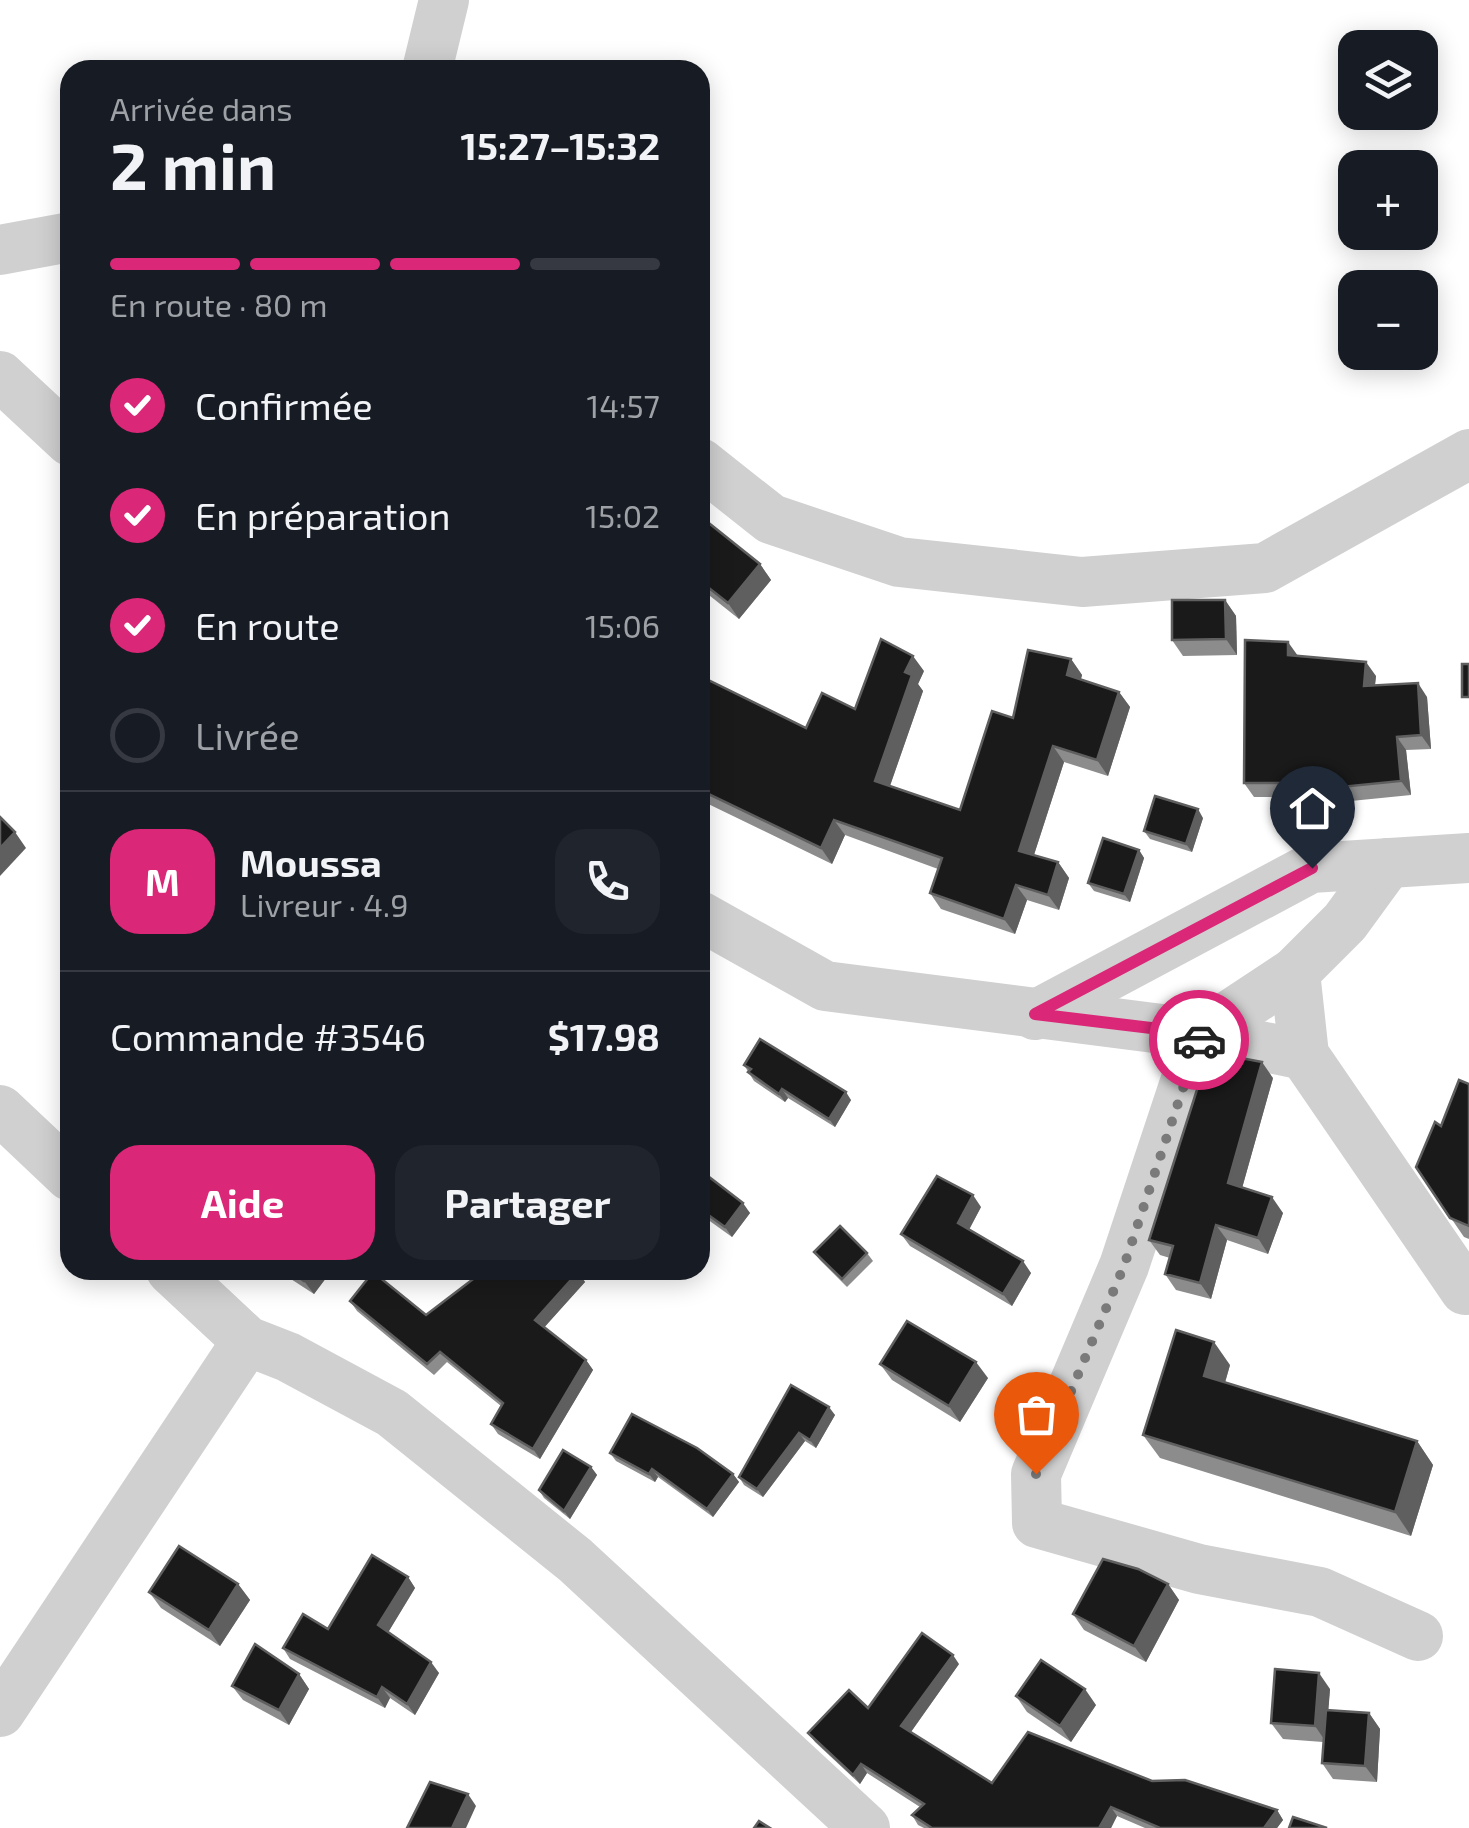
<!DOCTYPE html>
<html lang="fr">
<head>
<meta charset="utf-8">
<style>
	body { margin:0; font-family:"Exo 2",sans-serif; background:#20242c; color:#f1f3f6; height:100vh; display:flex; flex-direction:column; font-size:38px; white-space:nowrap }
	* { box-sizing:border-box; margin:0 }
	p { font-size:32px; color:#9ea1a6 }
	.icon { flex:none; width:55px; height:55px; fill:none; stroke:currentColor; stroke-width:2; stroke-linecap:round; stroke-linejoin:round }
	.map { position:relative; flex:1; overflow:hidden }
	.side { position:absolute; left:60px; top:60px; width:650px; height:1220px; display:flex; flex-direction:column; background:#171b24; border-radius:30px; box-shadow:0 5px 25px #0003 }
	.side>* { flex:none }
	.fabs { position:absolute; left:1338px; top:30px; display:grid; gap:20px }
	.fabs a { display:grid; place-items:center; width:100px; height:100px; border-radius:20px; background:#171b24; box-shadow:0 5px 25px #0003; font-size:50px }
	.pin { position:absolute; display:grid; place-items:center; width:85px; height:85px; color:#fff; margin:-102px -42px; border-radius:50% 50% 50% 0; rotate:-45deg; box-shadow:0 0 10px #0007 }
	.pin .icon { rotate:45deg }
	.courier { position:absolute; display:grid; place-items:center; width:100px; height:100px; margin:-50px; border:8px solid #db2777; border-radius:50%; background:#fff; color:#222; box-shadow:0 2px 12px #0007 }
	.headline em { font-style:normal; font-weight:700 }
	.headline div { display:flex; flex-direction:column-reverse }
	.headline { display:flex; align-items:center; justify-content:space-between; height:170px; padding:0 50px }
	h1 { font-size:65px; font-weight:700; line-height:75px }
	.bar { display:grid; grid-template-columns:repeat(4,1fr); gap:15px 10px; align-content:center; height:120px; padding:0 50px }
	.bar i { height:12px; border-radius:8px; background:#363941 }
	.bar .active { background:#db2777 }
	.bar p { grid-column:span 4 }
	.line { display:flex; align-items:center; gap:25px; padding:0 50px; border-top:2px solid #363941 }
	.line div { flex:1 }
	.round { display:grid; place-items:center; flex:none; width:105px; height:105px; border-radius:30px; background:#20242c }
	ol { padding:0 50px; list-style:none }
	li { display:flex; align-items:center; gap:30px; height:110px }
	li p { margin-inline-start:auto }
	li .icon { padding:10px; border-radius:50%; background:#db2777; color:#fff; stroke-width:4 }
	li:last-child { color:#9ea1a6 }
	li i { width:55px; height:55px; border:5px solid #363941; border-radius:50% }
	.action { display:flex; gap:20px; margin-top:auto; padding:20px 50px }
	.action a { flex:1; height:115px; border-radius:30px; background:#db2777; color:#fff; font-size:40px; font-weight:700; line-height:115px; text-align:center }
	.action a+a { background:#20242c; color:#f1f3f6 }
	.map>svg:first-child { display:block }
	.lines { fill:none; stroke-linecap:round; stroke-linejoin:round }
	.minor { stroke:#d0d0d0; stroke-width:50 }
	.wall { fill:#8c8c8c }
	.shaded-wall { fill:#5f5f5f }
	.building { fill:#1a1a1a; stroke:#5f5f5f; stroke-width:2.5 }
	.done { stroke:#7a7a7a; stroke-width:10; stroke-dasharray:0 18 }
	.route { stroke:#db2777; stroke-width:12 }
</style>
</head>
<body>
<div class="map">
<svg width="1469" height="1828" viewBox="0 0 1469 1828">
	<rect width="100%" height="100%" fill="#fff"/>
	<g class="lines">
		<g class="minor">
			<polyline points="427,70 444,0"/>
			<polyline points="0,250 70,237"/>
			<polyline points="0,376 70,441"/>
			<polyline points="700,463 771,519 899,562 1082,582 1265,568 1469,454"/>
			<polyline points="1388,863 1345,922 1295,972 1304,1055 1465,1290"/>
			<polyline points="700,916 825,986 1201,1034 1304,1055"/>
			<polyline points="1295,972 1201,1034 1124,1266 1036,1474 1037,1523 1199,1569 1320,1592 1418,1636"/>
			<polyline points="1035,1015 1311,868 1469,858"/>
			<polyline points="0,1110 70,1176"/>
			<polyline points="171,1270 247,1341 288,1357 392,1413 575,1560 865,1828"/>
			<polyline points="0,1712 247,1341"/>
		</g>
	</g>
	<g class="wall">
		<polygon points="700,516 760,564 771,580 739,619 700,588"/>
		<polygon points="1225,600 1236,616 1237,655 1183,656 1172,640"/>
		<polygon points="1298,656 1376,676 1375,686 1427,697 1431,749 1406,750 1411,795 1331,803 1326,797 1254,797 1244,783"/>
		<polygon points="1071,659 1082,675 1081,679 1119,692 1130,707 1108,776 1064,762 1034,855 1058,862 1069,878 1059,910 1027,900 1015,934 941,909 930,893 938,869 845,835 832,864 700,800 700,676 806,728 855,709 924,671 918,684 923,691 890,786 960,810 1013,718"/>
		<polygon points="1203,818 1192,852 1150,839 1144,831"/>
		<polygon points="1139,850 1144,858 1130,902 1094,891 1088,883"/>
		<polygon points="744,1065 851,1100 835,1127 788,1098 785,1102 754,1081"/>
		<polygon points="1273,1078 1242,1188 1283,1213 1268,1254 1227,1240 1211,1299 1176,1290 1165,1274 1170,1258 1160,1255 1149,1240"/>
		<polygon points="1469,1084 1469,1239 1464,1237 1416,1167"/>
		<polygon points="700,1170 750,1213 732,1237 700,1214"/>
		<polygon points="981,1207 969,1230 1031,1273 1012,1306 910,1246 901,1234"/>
		<polygon points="814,1252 867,1253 873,1261 847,1287 820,1260"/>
		<polygon points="277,1270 332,1270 314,1294"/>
		<polygon points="578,1272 585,1282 544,1327 586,1360 593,1370 540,1459 498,1434 491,1424 501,1406 447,1362 434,1375 357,1311 350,1301 426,1315"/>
		<polygon points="880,1364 988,1378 960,1422 892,1380"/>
		<polygon points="1230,1365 1225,1383 1417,1441 1433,1465 1411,1536 1160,1458 1143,1435"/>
		<polygon points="791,1385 835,1415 816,1448 805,1441 763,1497 744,1485 739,1477"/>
		<polygon points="610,1453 733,1474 739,1482 713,1517 658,1477 655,1482 616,1461"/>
		<polygon points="591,1467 597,1475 570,1519 544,1498 539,1490"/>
		<polygon points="408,1577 415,1588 388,1632 439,1673 415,1715 390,1698 385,1708 290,1659 283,1648 328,1629"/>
		<polygon points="238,1584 250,1600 220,1646 161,1608 149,1592"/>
		<polygon points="1168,1584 1179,1600 1146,1662 1084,1630 1073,1614"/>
		<polygon points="959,1664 911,1732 992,1783 1152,1781 1277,1810 1283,1820 1277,1828 1145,1828 1117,1816 1111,1828 924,1828 918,1825 912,1815 920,1807 867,1773 860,1784 815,1742 808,1733 868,1708"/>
		<polygon points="299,1674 309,1689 289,1725 243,1700 232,1686"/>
		<polygon points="1330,1689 1328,1710 1369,1713 1380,1729 1377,1782 1333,1779 1322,1763 1323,1742 1283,1739 1271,1723"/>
		<polygon points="1016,1696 1096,1705 1071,1742 1027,1712"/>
	</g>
	<g class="shaded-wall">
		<polygon points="760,564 771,580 739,619 728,603"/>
		<polygon points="1225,600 1236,616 1237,655 1226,639"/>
		<polygon points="1288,642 1298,656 1288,655"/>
		<polygon points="913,656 924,671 918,684 923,691 886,797 875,781 905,672"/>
		<polygon points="1071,659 1082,675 1078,690 1067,675"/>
		<polygon points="1366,662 1376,676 1373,700 1364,686"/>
		<polygon points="1418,683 1427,697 1431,749 1421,735"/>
		<polygon points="1119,692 1130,707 1108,776 1097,760"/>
		<polygon points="1397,737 1406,750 1411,795 1401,781"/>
		<polygon points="1053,746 1064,762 1030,867 1019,851"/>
		<polygon points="1198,809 1203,818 1192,852 1186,844"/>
		<polygon points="834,820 845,835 832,864 821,848"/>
		<polygon points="15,832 26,848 0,876 0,848"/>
		<polygon points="1139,850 1144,858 1130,902 1124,894"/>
		<polygon points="1058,862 1069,878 1059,910 1048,895"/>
		<polygon points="1016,885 1027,900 1015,934 1004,919"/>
		<polygon points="1262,1062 1273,1078 1239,1199 1228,1183"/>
		<polygon points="782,1089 788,1098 785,1102 779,1094"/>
		<polygon points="846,1092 851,1100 835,1127 829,1119"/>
		<polygon points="973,1195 981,1207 966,1235 958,1223"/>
		<polygon points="1272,1197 1283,1213 1268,1254 1258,1238"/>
		<polygon points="743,1203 750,1213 732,1237 725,1227"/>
		<polygon points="1216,1225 1227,1240 1211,1299 1200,1283"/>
		<polygon points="1023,1261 1031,1273 1012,1306 1003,1294"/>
		<polygon points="312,1270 332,1270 314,1294 304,1281"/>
		<polygon points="578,1272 585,1282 542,1330 535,1320"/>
		<polygon points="1214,1342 1230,1365 1220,1399 1204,1376"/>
		<polygon points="586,1360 593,1370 540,1459 533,1449"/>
		<polygon points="976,1362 988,1378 960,1422 949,1406"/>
		<polygon points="829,1407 835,1415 816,1448 810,1440"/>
		<polygon points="799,1433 805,1441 763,1497 757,1489"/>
		<polygon points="1417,1441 1433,1465 1411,1536 1395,1512"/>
		<polygon points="591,1467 597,1475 570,1519 564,1511"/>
		<polygon points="652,1469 658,1477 655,1482 649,1474"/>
		<polygon points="733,1474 739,1482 713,1517 707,1509"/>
		<polygon points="408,1577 415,1588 386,1636 378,1625"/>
		<polygon points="238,1584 250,1600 220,1646 209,1630"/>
		<polygon points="1168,1584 1179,1600 1146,1662 1134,1646"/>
		<polygon points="953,1655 959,1664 908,1736 901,1726"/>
		<polygon points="431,1662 439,1673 415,1715 407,1704"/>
		<polygon points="1319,1673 1330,1689 1326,1742 1315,1726"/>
		<polygon points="299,1674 309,1689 289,1725 279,1710"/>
		<polygon points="382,1687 390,1698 385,1708 377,1697"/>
		<polygon points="1085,1689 1096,1705 1071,1742 1060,1726"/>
		<polygon points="1369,1713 1380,1729 1377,1782 1365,1766"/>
		<polygon points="861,1764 867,1773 860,1784 853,1775"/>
		<polygon points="468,1794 476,1806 466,1828 452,1828"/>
		<polygon points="1111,1807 1117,1816 1111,1828 1099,1828"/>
		<polygon points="1277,1810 1283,1820 1277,1828 1264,1828"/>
	</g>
	<g class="building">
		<polygon points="700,516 760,564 728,603 700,581"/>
		<polygon points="1172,600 1225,600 1226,639 1172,640"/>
		<polygon points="881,639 913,656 905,672 912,675 875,781 960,810 992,711 1013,718 1028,650 1071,659 1067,675 1119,692 1097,760 1053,746 1019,851 1058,862 1048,895 1016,885 1004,919 930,893 942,858 834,820 821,848 700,790 700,676 806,728 822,693 855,709"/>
		<polygon points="1245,640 1288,642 1288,655 1366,662 1364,686 1418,683 1421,735 1397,737 1401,781 1321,789 1320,783 1244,783"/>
		<rect x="1462" y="664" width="7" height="33"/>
		<polygon points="1155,796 1198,809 1186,844 1144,831"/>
		<polygon points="0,817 15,832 0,848"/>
		<polygon points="1103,838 1139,850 1124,894 1088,883"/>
		<polygon points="760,1039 846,1092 829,1119 782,1089 779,1094 748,1072 751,1069 744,1065"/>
		<polygon points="1209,1052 1262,1062 1228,1183 1272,1197 1258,1238 1216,1225 1200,1283 1165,1274 1173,1246 1149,1240"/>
		<polygon points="1459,1080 1469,1084 1469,1226 1450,1218 1416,1167 1435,1122 1441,1126"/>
		<polygon points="700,1170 743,1203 725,1227 700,1209"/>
		<polygon points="937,1176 973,1195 958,1223 1023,1261 1003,1294 901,1234"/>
		<polygon points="840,1226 867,1253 842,1279 814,1252"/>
		<polygon points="288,1270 312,1270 304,1281"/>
		<polygon points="485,1270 575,1270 578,1272 535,1320 586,1360 533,1449 491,1424 503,1403 440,1352 427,1364 350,1301 373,1272 426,1315"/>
		<polygon points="907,1321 976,1362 949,1406 880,1364"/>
		<polygon points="1176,1330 1214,1342 1204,1376 1417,1441 1395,1512 1143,1435"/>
		<polygon points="791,1385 829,1407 810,1440 799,1433 757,1489 739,1477"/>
		<polygon points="632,1414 697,1448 733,1474 707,1509 652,1469 649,1474 610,1453"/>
		<polygon points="563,1450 591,1467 564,1511 539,1490"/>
		<polygon points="179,1546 238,1584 209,1630 149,1592"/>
		<polygon points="372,1555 408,1577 378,1625 431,1662 407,1704 382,1687 377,1697 283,1648 303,1614 328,1629"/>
		<polygon points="1103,1559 1138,1569 1168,1584 1134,1646 1073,1614"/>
		<polygon points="922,1633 953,1655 901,1726 992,1783 1028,1732 1152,1781 1185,1780 1277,1810 1264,1828 1160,1828 1111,1807 1099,1828 932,1828 912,1815 924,1804 861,1764 853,1775 808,1733 849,1690 868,1708"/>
		<polygon points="255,1644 299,1674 279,1710 232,1686"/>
		<polygon points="1041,1660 1085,1689 1060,1726 1016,1696"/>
		<polygon points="1275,1669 1319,1673 1315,1726 1271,1723"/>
		<polygon points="1326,1710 1369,1713 1365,1766 1322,1763"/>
		<polygon points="430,1782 468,1794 452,1828 407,1828"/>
		<polygon points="1293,1817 1327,1828 1289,1828"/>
		<polygon points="759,1821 770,1828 754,1828"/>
	</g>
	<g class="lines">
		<polyline class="done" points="1036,1474 1124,1266 1199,1040"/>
		<polyline class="route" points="1199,1040 1201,1034 1035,1014 1312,868"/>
	</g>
</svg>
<div class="fabs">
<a><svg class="icon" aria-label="layers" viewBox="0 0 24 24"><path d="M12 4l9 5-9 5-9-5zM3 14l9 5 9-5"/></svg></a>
<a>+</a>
<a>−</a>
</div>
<div class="pin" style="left:1036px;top:1474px;background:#ea580c"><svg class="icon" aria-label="bag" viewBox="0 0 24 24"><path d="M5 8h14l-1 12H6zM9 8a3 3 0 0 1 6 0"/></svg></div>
<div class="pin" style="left:1312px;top:868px;background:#1f2937"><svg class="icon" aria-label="home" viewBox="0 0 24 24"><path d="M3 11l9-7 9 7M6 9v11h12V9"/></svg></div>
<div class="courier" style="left:1199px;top:1040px"><svg class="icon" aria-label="car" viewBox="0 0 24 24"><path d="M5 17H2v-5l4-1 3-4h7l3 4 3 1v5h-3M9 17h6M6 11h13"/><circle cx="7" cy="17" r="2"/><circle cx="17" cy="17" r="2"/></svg></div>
<section class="side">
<div class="headline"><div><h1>2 min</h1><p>Arrivée dans</p></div><em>15:27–15:32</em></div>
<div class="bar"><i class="active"></i><i class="active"></i><i class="active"></i><i></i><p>En route · 80 m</p></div>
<ol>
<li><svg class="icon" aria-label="check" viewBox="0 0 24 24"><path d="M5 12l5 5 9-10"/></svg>Confirmée<p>14:57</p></li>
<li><svg class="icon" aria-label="check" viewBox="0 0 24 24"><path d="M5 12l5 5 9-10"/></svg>En préparation<p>15:02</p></li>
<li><svg class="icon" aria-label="check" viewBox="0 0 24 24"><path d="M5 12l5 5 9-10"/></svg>En route<p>15:06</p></li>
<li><i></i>Livrée</li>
</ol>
<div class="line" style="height:180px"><b class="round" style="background:#db2777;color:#fff">M</b><div><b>Moussa</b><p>Livreur · 4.9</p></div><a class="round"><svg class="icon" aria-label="phone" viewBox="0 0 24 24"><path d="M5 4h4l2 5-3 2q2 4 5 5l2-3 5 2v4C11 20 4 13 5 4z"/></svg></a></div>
<div class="line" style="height:130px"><div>Commande #3546</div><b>$17.98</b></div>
<div class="action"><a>Aide</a><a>Partager</a></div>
</section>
</div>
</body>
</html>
